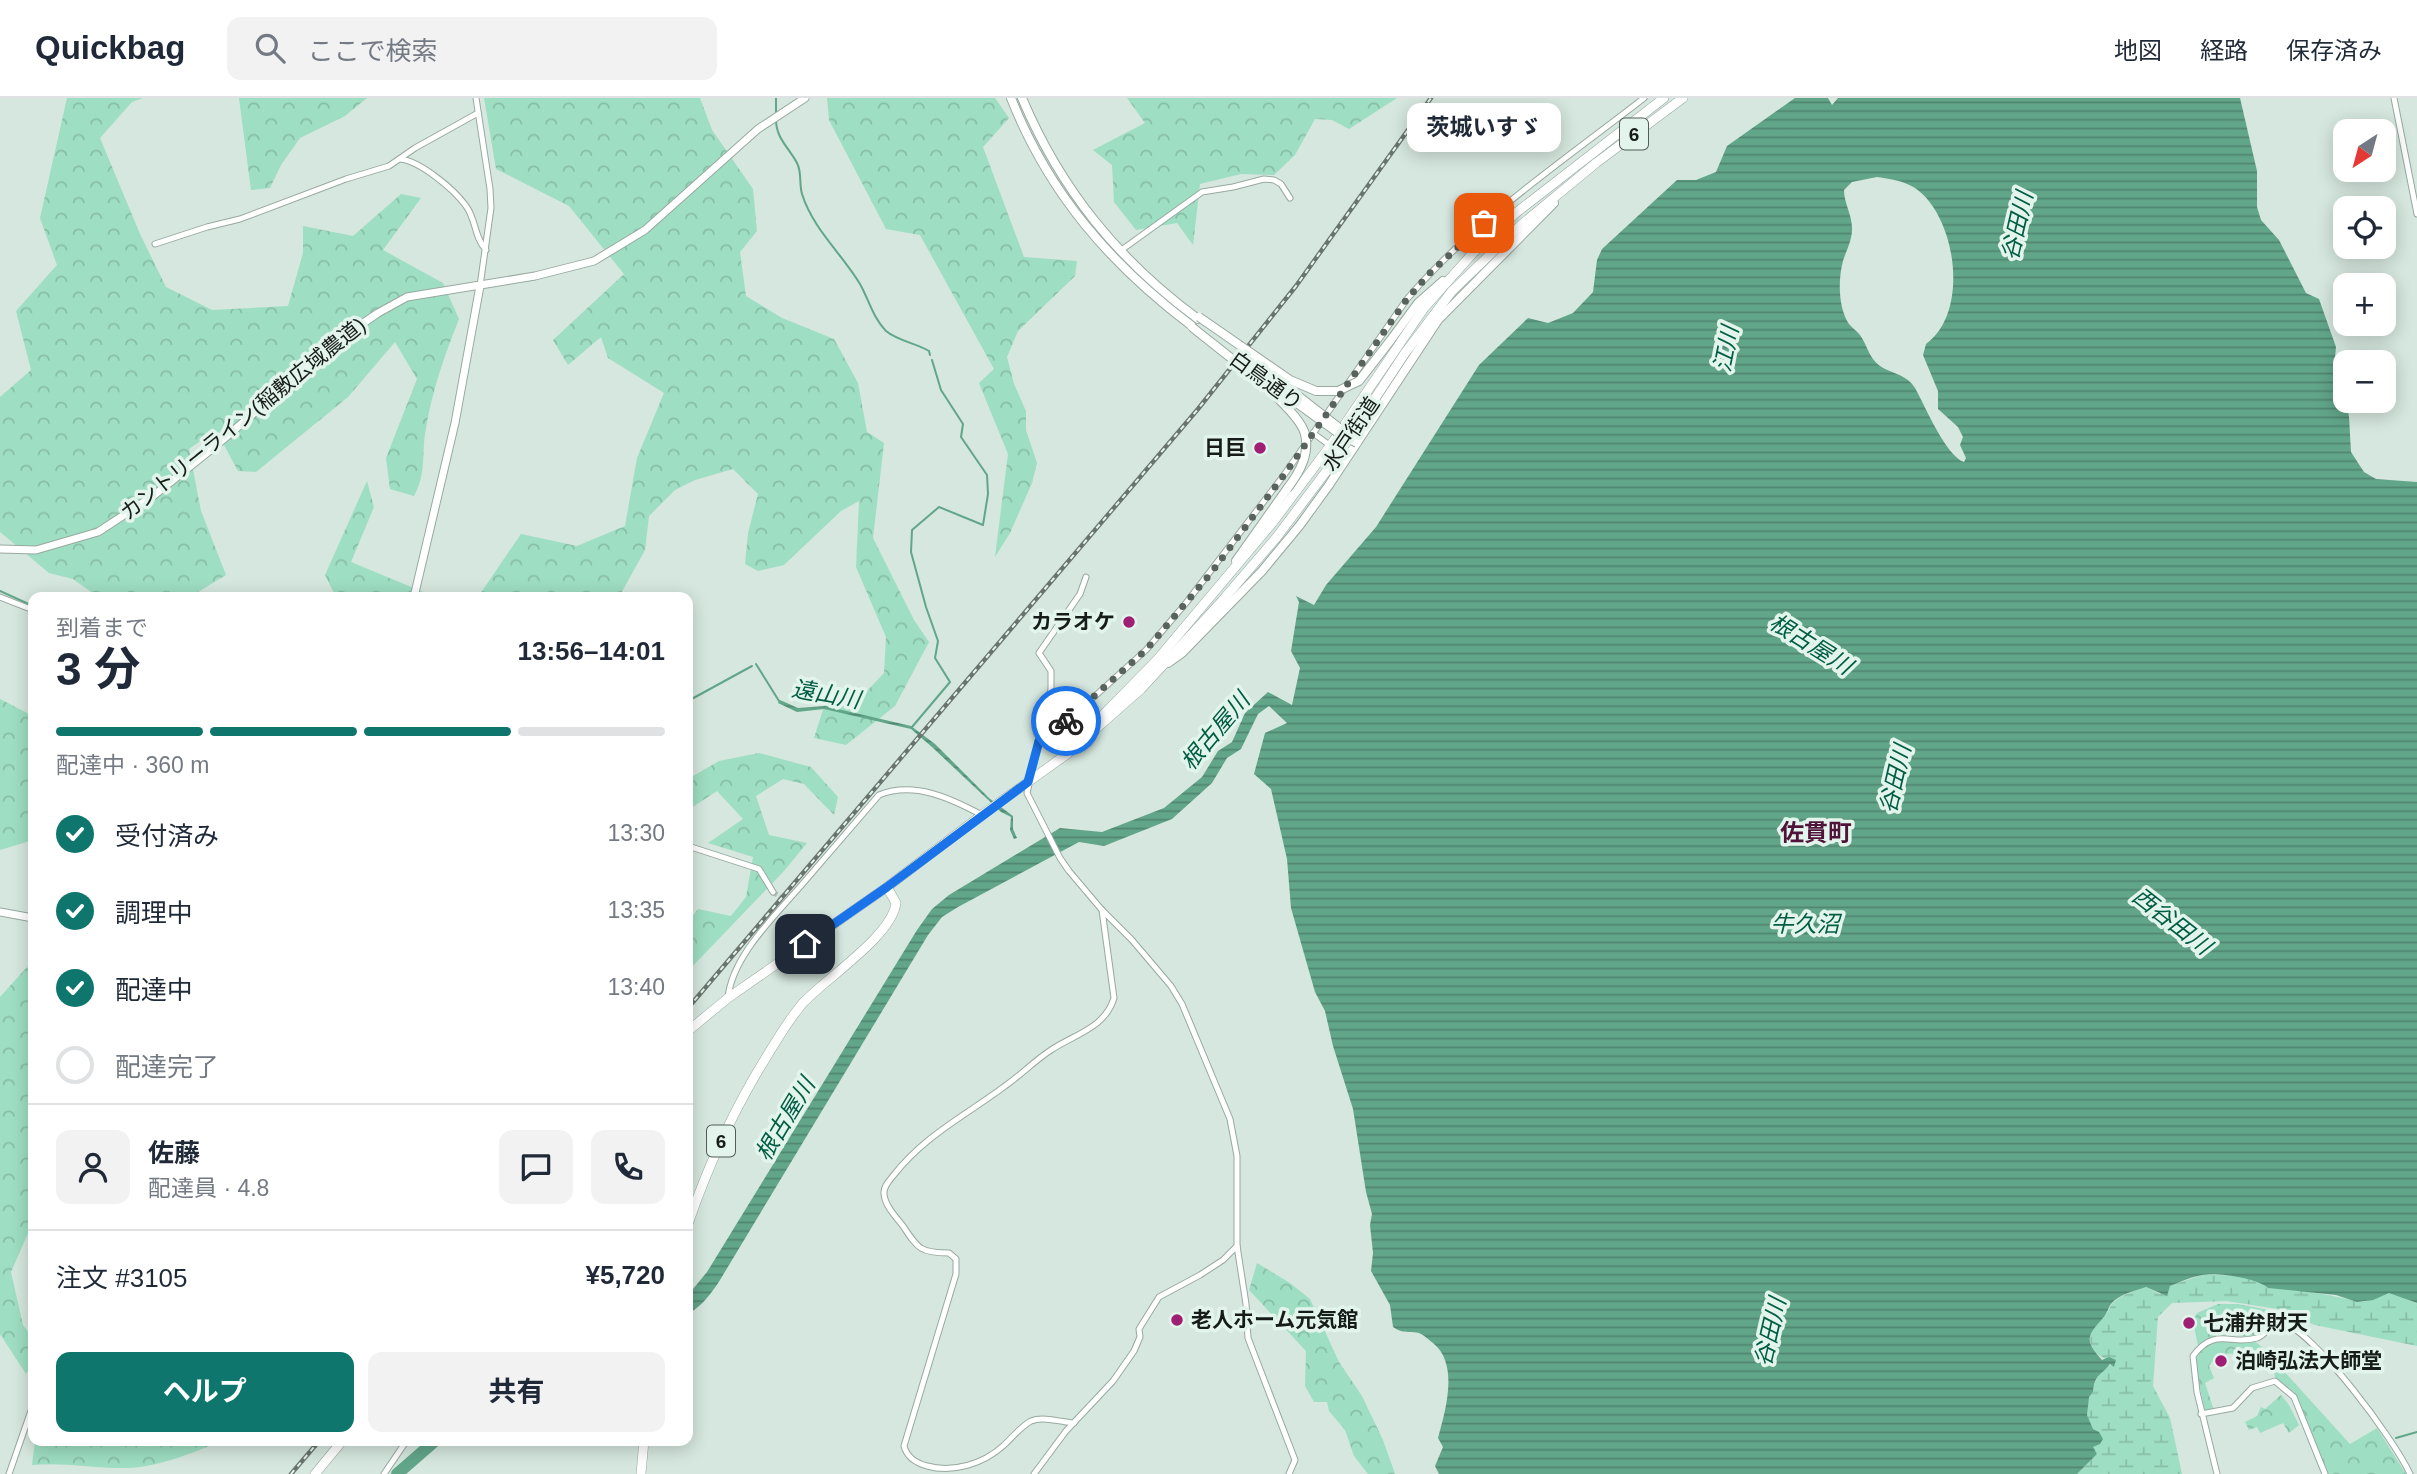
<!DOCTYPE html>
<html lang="ja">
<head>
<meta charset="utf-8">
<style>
	body { margin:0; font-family:Arial,"Noto Sans JP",sans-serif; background:#f2f2f3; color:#1f2937; height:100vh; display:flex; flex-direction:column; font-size:26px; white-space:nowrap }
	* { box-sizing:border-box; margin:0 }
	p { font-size:23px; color:#747a83 }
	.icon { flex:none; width:38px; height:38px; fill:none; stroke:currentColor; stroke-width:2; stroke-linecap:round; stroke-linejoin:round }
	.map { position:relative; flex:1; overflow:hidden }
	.details { position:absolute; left:28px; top:494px; width:665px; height:854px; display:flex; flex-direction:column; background:#fff; border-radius:14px; box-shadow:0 4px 18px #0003 }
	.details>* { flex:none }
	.needle { width:46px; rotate:216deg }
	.buttons { position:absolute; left:2333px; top:21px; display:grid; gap:14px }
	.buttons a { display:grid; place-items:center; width:63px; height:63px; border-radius:14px; background:#fff; box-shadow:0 4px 18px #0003; font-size:35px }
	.pin { position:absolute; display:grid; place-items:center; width:60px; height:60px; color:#fff; margin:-30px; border-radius:14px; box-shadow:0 4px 10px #0006 }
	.courier { position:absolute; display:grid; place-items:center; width:70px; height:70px; margin:-35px; border:5px solid #1a73e8; border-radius:50%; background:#fff; color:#222; box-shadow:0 2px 9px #0007 }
	.bubble { position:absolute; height:49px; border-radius:14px; background:#fff; box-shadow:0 4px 18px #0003; font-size:23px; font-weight:700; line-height:49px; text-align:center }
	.summary em { font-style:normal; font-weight:700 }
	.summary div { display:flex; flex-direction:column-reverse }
	.summary { display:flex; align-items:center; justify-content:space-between; height:119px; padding:0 28px }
	h1 { font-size:46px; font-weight:700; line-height:52px }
	.bar { display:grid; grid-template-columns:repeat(4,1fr); gap:10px 7px; align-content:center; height:84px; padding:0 28px }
	.bar i { height:9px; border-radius:5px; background:#e0e1e3 }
	.bar .on { background:#0f766e }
	.bar p { grid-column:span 4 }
	.line { display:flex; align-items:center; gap:18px; padding:0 28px; border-top:2px solid #e0e1e3 }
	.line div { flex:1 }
	.round { display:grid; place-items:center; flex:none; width:74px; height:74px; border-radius:14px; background:#f2f2f3 }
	ol { padding:0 28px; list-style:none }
	li { display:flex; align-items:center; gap:21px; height:77px }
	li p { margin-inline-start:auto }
	li .icon { padding:7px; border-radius:50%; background:#0f766e; color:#fff; stroke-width:4 }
	li:last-child { color:#747a83 }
	li i { width:38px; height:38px; border:4px solid #e0e1e3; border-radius:50% }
	.button { display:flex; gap:14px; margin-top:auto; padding:14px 28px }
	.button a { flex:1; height:80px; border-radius:14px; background:#0f766e; color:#fff; font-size:28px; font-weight:700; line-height:80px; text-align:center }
	.button a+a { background:#f2f2f3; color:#1f2937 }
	header { display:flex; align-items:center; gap:42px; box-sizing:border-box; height:98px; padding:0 35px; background:#fff; border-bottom:2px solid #e0e1e3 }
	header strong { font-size:33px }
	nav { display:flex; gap:38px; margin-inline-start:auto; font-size:24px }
	.search { width:490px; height:63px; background:#f2f2f3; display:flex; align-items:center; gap:18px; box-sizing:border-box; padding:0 24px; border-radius:14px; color:#747a83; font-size:26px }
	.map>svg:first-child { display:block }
	.forest { fill:url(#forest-crowns) }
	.wetland { fill:url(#wetland-marsh) }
	.water { fill:url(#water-rules); fill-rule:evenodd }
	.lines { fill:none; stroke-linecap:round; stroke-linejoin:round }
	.stream { stroke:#62a68a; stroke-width:2 }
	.river { stroke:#62a68a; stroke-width:12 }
	.minor-tunnel { stroke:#afbeb7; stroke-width:5; stroke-dasharray:5 2.5; stroke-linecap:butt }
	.minor-casing { stroke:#97a9a0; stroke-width:7 }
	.tertiary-casing { stroke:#97a9a0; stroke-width:9 }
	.secondary-casing { stroke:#97a9a0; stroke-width:10 }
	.trunk-casing { stroke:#97a9a0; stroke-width:10 }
	.minor { stroke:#fff; stroke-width:5 }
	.tertiary { stroke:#fff; stroke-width:7 }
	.secondary { stroke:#fff; stroke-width:8 }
	.trunk { stroke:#fff; stroke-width:9 }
	.rail-casing { stroke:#69746e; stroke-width:4.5 }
	.rail { stroke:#e2f4eb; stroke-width:2; stroke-dasharray:5; stroke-linecap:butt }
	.secondary-bridge-casing { stroke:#97a9a0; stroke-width:10; stroke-linecap:butt }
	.secondary-bridge { stroke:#fff; stroke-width:8 }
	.done { stroke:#59635e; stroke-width:7; stroke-dasharray:0 12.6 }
	.route { stroke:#1a73e8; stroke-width:9 }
	.poi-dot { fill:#9e1f73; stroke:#e2f4eb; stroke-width:2.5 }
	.labels { text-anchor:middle; stroke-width:7; stroke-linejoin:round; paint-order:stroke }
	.shield { fill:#e2f4eb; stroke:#535d58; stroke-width:2 }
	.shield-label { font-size:19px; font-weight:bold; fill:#161c19 }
	.street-label { font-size:21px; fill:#161c19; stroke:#e2f4eb }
	.poi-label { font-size:21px; font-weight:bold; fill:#161c19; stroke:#e2f4eb; text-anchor:start }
	.water-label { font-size:23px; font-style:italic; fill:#005d43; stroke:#e2f4eb }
	.quarter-label { font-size:24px; font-weight:bold; fill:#50143a; stroke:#e2f4eb }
</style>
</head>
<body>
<header>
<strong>Quickbag</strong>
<div class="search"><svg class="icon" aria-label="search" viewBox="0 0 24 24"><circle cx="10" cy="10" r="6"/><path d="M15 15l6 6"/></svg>ここで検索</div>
<nav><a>地図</a><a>経路</a><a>保存済み</a></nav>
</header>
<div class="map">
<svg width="2417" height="1376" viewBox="0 0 2417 1376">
	<defs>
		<pattern id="forest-crowns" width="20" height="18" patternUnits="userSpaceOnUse" patternTransform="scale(1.75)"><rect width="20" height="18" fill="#9edec2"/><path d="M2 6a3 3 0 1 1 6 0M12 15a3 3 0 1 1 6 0" fill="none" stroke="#87bea6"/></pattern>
		<pattern id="wetland-marsh" width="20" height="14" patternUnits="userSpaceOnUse" patternTransform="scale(1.75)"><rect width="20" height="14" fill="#9edec2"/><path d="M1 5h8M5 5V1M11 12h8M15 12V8" fill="none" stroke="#87bea6"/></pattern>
		<pattern id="water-rules" width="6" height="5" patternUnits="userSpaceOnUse" patternTransform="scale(1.75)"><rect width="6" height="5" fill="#62a68a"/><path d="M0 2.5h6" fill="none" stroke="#508670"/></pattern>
	</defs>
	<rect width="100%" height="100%" fill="#d5e7de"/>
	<g class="forest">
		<path d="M67,0H143L132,4L100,40L140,136L166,189L212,212L288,208L303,155V128L353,138L401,96L421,100L383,152L443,185L459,221C445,256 432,293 426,330C421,355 427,375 414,398L390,391L386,360L417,281L395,244L348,299L256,374L238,373L216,332L189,351L201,413L226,477L190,499H98L73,481L49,475L0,434V299L31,272L16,213L57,167L40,120Z"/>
		<polygon points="239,0 367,0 345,18 300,40 281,67 270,90 251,92"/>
		<polygon points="484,0 700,0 712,32 753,91 757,133 740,154 746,198 782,220 834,241 858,285 867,334 884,345 873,440 914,522 929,544 895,608 846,647 814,640 828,596 867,593 884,575 886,539 856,469 859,403 841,413 784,467 758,473 745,466 748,435 758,396 733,371 695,382 675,392 649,418 645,452 619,499 478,499 521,436 577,448 625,428 637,360 664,295 608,260 601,239 568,267 553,242 624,176 569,108 496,71"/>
		<polygon points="827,0 995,0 1009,20 983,49 1024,159 1077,163 1075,178 1018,233 1007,259 1014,286 1026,313 1026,332 1037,365 1032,385 1010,435 995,459 1008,356 979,285 994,271 920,137 886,131 829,22"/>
		<polygon points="1127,0 1397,0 1349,31 1332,22 1315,21 1295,57 1274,77 1241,76 1200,86 1193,147 1177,125 1136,132 1114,104 1112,67 1093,52 1145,25"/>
		<polygon points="367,383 374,409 351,464 433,498 459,499 336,499 325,477"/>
		<polygon points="0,601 33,618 33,742 0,752"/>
		<polygon points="759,655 811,669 838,699 834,717 804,686 783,681 756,698 769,737 807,745 784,773 688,873 688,824 698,811 731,818 746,799 753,759 708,745 743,721 717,693 688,712 688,681 719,663"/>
		<polygon points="27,869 33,875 33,1124 11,1174 23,1227 33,1240 33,1266 26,1276 0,1236 0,899"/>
		<polygon points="1257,1165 1290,1185 1310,1201 1339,1264 1362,1298 1383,1342 1395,1376 1368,1376 1354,1358 1345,1332 1329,1313 1327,1304 1314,1304 1305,1288 1306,1253 1249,1192"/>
		<path d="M2218,1206H2238L2279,1214C2274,1222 2267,1231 2259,1235C2238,1245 2226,1225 2198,1248L2193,1223L2197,1215Z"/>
		<path d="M2218,1242L2254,1243L2261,1248L2350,1346L2377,1330L2406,1376H2328L2294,1294L2276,1281L2272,1269L2259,1261L2242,1266L2240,1256C2227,1255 2216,1256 2209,1268L2214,1280L2205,1285L2214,1312L2205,1313L2195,1267C2197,1253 2206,1248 2218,1242Z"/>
		<polygon points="2281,1297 2289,1307 2299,1327 2289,1335 2283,1325 2260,1335 2257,1329 2249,1332 2245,1324 2257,1318 2261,1309 2265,1311"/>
		<path d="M35,1342H223C197,1354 152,1371 124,1370C92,1370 63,1364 32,1367Z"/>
	</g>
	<path class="wetland" d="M2205,1176C2224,1178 2254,1176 2268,1190C2297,1190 2327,1197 2355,1203C2368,1206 2374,1198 2386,1195C2395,1193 2408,1203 2417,1205V1248L2315,1227L2277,1211L2227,1203L2172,1205L2158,1219L2153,1288L2170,1320L2182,1376H2077L2097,1356L2092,1349L2095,1347L2093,1332L2087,1317L2088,1299L2093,1294C2095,1279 2102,1269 2116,1265C2100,1261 2082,1248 2094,1229C2097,1224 2102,1222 2106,1217C2109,1212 2110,1207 2115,1203C2124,1196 2135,1193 2146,1189L2160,1196L2169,1188Z"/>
	<g class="water">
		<path d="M1795,0H1828L1832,7L1838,0H2240L2257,73V109L2261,122L2279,142L2306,195L2319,201L2336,249L2335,260L2340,271L2349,319L2351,354L2364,374L2376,381L2417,384V1205L2389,1195L2373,1202L2357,1204L2336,1197L2268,1190C2258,1180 2216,1174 2202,1177C2191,1179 2180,1184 2170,1188L2167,1198L2146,1189C2135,1193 2119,1196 2111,1206C2108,1210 2107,1216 2103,1220C2087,1238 2084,1242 2102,1262L2109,1259L2116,1262L2114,1269L2110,1266C2101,1278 2095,1275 2093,1294L2089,1299L2087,1317L2093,1331L2099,1334L2103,1341L2100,1346L2093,1349L2097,1356L2077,1376H1439L1435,1368L1443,1349L1438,1340C1446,1311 1459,1266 1433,1245C1429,1242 1424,1237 1419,1235C1408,1232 1405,1237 1393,1229L1390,1207L1371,1173L1373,1155L1370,1127L1372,1116L1366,1094L1353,1011L1333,948L1325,913L1315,894L1291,810L1287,761L1271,691L1254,676L1265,635L1287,625L1269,608L1258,616L1241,651L1227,660L1212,685L1172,721L1104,748L1079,744L958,809L942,819L928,837L720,1182C711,1196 702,1208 688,1216V1197L707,1174L917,832L932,811L949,797L1060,730L1102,734L1164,710L1202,679L1218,653L1232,644L1245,615L1268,594L1292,607L1300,570L1291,553L1299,504L1296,498L1314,507L1326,487L1376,429L1479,267L1528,220L1548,225L1573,215L1593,194L1597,162L1602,151L1677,82H1696L1716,74L1727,48ZM1877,79C1891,81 1907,83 1919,93C1957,124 1969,215 1926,246L1923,257L1938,293V311L1958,329L1963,339L1960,347L1966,360L1964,364C1946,358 1925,308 1915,290C1905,273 1883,276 1873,261C1868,254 1865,244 1860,237C1857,233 1852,230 1849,226C1838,210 1838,181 1843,163C1846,153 1851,145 1852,133C1853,118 1844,106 1844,92L1852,84Z"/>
		<polygon points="780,602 798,610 825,608 911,628 935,646 989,700 1013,718 1013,731 1017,740 1014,741 1010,732 1011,719 1001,714 932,649 911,631 824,611 797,614 778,605"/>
	</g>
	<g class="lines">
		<g class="stream">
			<polyline points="776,0 776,16"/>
			<path d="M776,22C776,40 789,50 797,65C802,74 799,86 802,96C813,131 842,156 860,186C869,202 873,220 886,233C898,243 916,245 929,253L930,257"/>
			<polyline points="0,493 33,508"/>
			<polyline points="756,566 779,603"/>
			<polyline points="688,603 752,568"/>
			<polyline points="912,629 950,584 935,560 938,543 926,509 911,454 912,432 939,409 983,427 988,396 987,377 961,339 963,326 941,292 932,262"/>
			<polyline points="2396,1340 2417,1334"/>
		</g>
		<polyline class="river" points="397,1376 436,1342"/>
		<polyline class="minor-tunnel" points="773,794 787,804"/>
		<defs>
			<g id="minor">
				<polyline points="476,0 490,91 491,110 480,188"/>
				<polyline points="2394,0 2417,116"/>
				<path d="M400,61C420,63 454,91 466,108C476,121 474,139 486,152"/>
				<polyline points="155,146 207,129 240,121 346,81 389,68 415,50 478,15"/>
				<polyline points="1120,153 1202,94 1233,89 1264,81 1274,82 1281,86 1290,100"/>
				<polyline points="1313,335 1339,354"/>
				<polyline points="1086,479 1080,496 1039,555 1051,573 1051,591 1027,695 1060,760 1069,773 1102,812 1132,842 1171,888 1182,906 1230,1021 1237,1058 1237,1148 1246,1206 1248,1240 1295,1362 1289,1376"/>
				<polyline points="0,499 33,512"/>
				<path d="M1039,643L1074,617L1146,552L1186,505L1284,377L1407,201C1475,122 1562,64 1644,0"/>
				<polyline points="688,748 759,771 773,794"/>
				<path d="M728,900C732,857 778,815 805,783C829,755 854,726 879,697C914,683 950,700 982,717"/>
				<polyline points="2201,1316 2233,1310 2252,1290 2275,1283 2294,1299 2325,1376"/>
				<path d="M1074,1325C1062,1324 1043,1318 1031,1323C1020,1329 1012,1340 1003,1348C983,1366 953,1375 927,1368C916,1365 907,1360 904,1348L956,1176V1161L949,1155C921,1155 918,1151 903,1128C896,1119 885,1108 884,1096C883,1089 889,1083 893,1078C925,1037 965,1018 1005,988C1021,977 1034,963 1051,952C1075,936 1105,930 1114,900L1102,812"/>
				<polyline points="9,1376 33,1307"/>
				<polyline points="384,1376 407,1342"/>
				<polyline points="1034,1376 1066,1333 1113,1283 1134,1253 1140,1239 1139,1231 1159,1199 1200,1177 1223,1162 1237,1148"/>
				<path d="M2217,1376L2197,1294L2193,1258C2215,1228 2231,1248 2257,1240C2265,1237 2271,1227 2280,1223C2315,1234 2394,1341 2410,1376"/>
			</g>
			<g id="tertiary">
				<polyline points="0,451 36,452 98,434 153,398 213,350 343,239 378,215 407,199 535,178 594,163 645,132 758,31 805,0"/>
				<polyline points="414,499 455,325 480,188"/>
				<polyline points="0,814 33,820"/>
			</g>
			<g id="secondary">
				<path d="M1011,0C1049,96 1111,167 1192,228"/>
				<path d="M1022,0C1061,92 1118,162 1198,221"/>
				<polyline points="1390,243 1418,205 1443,183"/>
				<polyline points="1236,463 1287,391"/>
				<polyline points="1168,565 1182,555 1262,473 1300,427 1329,387 1438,222 1554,105"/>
			</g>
			<g id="trunk">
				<polyline points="1104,616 1157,562 1273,424 1330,348 1424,210 1473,155 1517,114 1664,0"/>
				<polyline points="688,933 728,900 887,789 982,717 1067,656 1141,591 1222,503 1276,440 1331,367 1405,255 1452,193 1521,127 1596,65 1683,0"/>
				<path d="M688,1126C708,1068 734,1011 767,958C778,940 789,921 803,905C826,880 892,838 896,805L887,789"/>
				<polyline points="315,1376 343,1342"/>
				<polyline points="641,1376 644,1342"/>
			</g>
		</defs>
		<use href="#minor" class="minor-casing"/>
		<use href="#tertiary" class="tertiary-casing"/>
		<use href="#secondary" class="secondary-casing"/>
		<use href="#trunk" class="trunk-casing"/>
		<use href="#minor" class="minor"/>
		<use href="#tertiary" class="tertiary"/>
		<use href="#secondary" class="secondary"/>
		<use href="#trunk" class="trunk"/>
		<defs>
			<g id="rail">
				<polyline points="688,910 1198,311 1296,188 1431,0"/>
				<polyline points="291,1376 320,1342"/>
			</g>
		</defs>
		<use href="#rail" class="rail-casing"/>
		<use href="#rail" class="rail"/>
		<defs>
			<g id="secondary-bridge">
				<polyline points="1199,219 1290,282 1316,293 1338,293 1359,283 1390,243"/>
				<path d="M1192,229C1217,250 1298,308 1305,336C1310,357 1299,375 1287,391"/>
				<polyline points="1252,262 1352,340"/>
				<polyline points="1250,271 1341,337 1357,345"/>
			</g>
		</defs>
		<use href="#secondary-bridge" class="secondary-bridge-casing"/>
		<use href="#secondary-bridge" class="secondary-bridge"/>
	</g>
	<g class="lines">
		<polyline class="done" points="1066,623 1146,552 1211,475 1284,377 1407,201 1430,175 1484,125"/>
		<polyline class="route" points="805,846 887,789 1028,684 1039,643 1066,623"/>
	</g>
	<g class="poi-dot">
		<circle cx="1260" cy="350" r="7"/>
		<circle cx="1129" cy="524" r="7"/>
		<circle cx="1177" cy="1222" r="7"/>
		<circle cx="2189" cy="1225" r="7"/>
		<circle cx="2221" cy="1263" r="7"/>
	</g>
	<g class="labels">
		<g class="shield">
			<rect x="1620" y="20.5" width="28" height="31" rx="5"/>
			<rect x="707" y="1027.5" width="28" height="31" rx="5"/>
		</g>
		<g class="shield-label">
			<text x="1634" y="43">6</text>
			<text x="721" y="1050">6</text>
		</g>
		<g class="street-label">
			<text transform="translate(1266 283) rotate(36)" y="7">白鳥通り</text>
			<text transform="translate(243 321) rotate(-39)" y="7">カントリーライン(稲敷広域農道)</text>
			<text transform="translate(1351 336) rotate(-56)" y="7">水戸街道</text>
		</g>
		<g class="poi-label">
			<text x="1246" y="357" text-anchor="end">日巨</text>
			<text x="1115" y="531" text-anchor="end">カラオケ</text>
			<text x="1191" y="1229">老人ホーム元気館</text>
			<text x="2203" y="1232">七浦弁財天</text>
			<text x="2235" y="1270">泊崎弘法大師堂</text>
		</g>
		<g class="water-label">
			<text transform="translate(2017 128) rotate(-77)" y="8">谷田川</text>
			<text transform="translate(1726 251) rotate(-79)" y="8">江川</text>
			<text transform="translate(1811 546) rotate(32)" y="8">根古屋川</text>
			<text transform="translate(826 596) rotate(10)" y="8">遠山川</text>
			<text transform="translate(1215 633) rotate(-50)" y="8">根古屋川</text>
			<text transform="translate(1895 681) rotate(-77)" y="8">谷田川</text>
			<text transform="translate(2172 823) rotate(38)" y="8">西谷田川</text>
			<text x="1805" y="834">牛久沼</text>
			<text transform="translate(785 1021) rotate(-59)" y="8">根古屋川</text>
			<text transform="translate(1770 1234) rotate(-77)" y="8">谷田川</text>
		</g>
		<g class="quarter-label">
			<text x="1816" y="743">佐貫町</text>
		</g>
	</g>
</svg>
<div class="buttons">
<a><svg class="needle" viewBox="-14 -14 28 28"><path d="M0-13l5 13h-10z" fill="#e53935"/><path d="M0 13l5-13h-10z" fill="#747a83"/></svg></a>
<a><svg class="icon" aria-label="locate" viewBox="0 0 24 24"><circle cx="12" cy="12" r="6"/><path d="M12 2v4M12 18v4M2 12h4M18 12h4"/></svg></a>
<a>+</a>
<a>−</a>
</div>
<div class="pin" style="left:1484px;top:125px;background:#ea580c"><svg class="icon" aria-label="bag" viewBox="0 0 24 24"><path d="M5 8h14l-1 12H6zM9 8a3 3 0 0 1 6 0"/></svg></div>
<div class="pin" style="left:805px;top:846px;background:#1f2937"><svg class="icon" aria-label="home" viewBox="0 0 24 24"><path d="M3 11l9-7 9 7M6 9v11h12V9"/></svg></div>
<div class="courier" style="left:1066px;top:623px"><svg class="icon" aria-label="bike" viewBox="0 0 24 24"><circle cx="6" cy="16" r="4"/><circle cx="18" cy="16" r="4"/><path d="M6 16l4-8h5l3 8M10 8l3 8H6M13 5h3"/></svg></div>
<div class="bubble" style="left:1407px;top:5px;width:154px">茨城いすゞ</div>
<section class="details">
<div class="summary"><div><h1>3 分</h1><p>到着まで</p></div><em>13:56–14:01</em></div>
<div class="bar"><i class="on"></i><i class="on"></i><i class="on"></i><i></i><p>配達中 · 360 m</p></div>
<ol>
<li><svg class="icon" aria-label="check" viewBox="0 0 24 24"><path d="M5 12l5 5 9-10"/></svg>受付済み<p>13:30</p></li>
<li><svg class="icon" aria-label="check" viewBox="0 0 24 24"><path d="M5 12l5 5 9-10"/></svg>調理中<p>13:35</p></li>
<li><svg class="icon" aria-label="check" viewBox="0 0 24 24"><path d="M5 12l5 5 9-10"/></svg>配達中<p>13:40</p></li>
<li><i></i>配達完了</li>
</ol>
<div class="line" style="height:126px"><a class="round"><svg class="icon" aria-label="person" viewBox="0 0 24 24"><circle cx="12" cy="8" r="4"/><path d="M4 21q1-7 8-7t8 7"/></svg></a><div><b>佐藤</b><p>配達員 · 4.8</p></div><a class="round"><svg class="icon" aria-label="chat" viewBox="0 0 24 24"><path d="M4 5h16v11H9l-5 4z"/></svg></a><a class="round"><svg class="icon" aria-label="phone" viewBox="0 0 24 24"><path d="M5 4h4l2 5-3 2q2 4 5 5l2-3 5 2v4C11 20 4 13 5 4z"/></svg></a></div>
<div class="line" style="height:91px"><div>注文 #3105</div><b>¥5,720</b></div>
<div class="button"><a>ヘルプ</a><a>共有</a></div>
</section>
</div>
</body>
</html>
